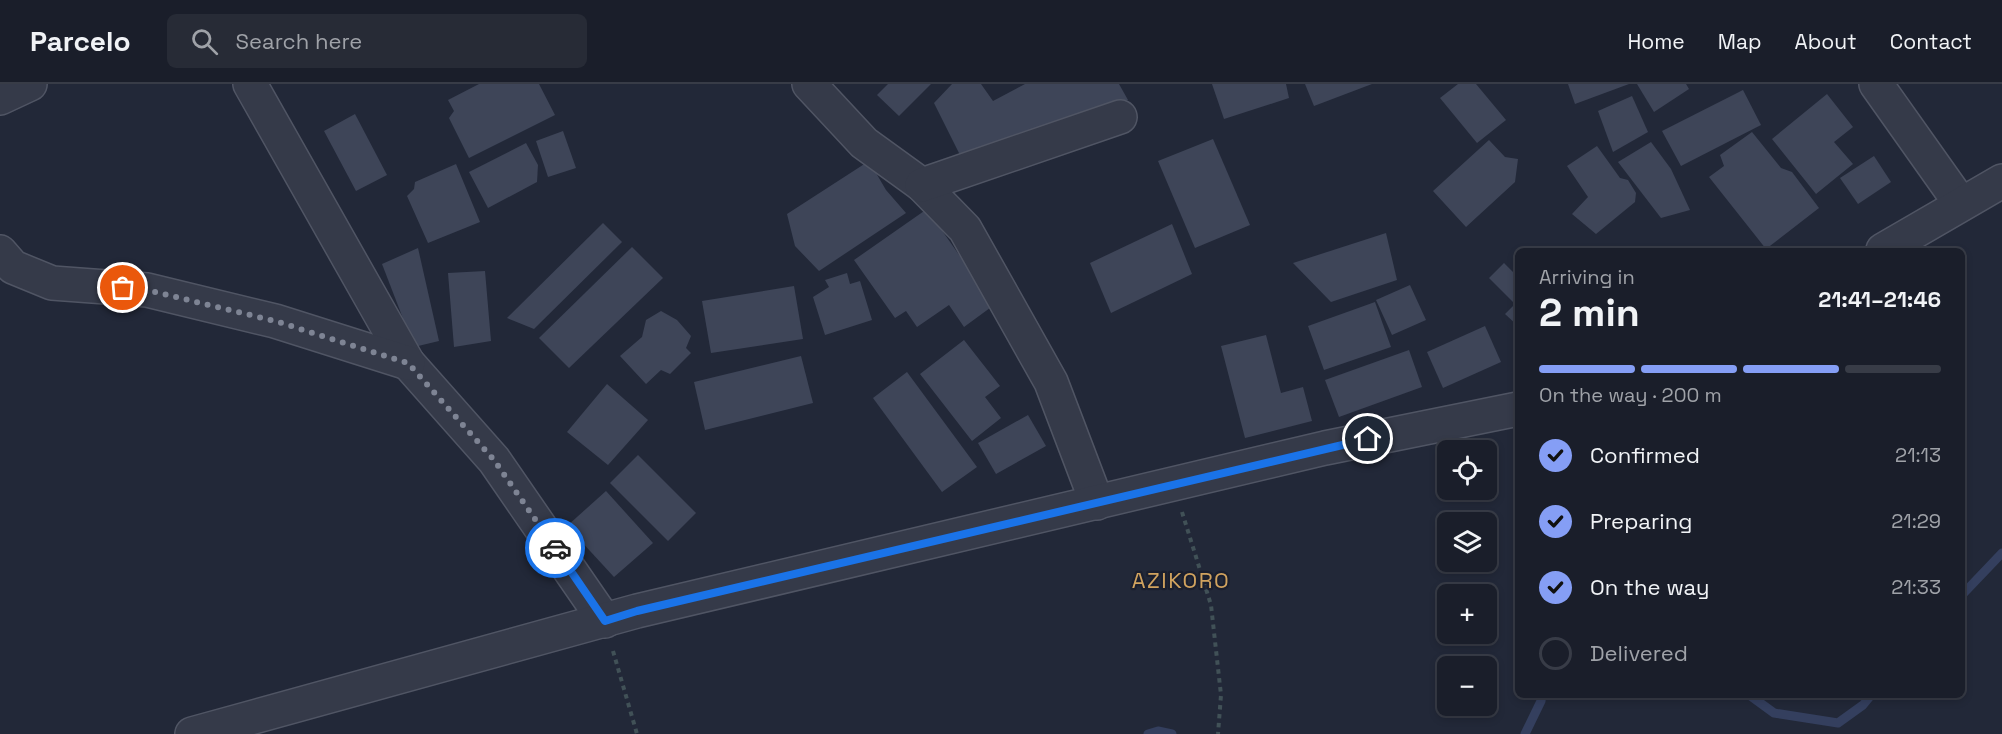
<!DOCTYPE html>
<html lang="en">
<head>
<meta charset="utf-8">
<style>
	body { margin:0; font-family:"Space Grotesk",sans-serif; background:#272b36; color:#f1f3f6; height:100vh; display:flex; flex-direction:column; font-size:22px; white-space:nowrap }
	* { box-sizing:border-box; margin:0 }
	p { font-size:20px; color:#9fa2a8 }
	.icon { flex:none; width:33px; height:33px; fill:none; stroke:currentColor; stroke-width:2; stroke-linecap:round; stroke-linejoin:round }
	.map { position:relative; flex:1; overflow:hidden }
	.side { position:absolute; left:1515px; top:164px; width:450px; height:450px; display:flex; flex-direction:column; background:#1a1e2a; border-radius:9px; box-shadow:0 3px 9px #0003,0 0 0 2px #383c47 }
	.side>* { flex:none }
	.buttons { position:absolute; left:1437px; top:356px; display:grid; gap:12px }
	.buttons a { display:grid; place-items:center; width:60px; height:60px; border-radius:9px; background:#1a1e2a; box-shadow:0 3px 9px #0003,0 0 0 2px #383c47; font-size:30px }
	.pin { position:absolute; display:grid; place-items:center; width:51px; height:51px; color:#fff; margin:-26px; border:3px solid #fff; border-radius:50%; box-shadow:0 2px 6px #0007 }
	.courier { position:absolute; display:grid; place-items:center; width:60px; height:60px; margin:-30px; border:4px solid #1a73e8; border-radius:50%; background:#fff; color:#222; box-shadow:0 2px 8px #0007 }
	.headline em { font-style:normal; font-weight:700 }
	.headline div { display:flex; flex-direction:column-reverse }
	.headline { display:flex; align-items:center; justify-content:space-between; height:102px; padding:0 24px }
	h1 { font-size:39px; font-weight:700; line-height:45px }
	.bar { display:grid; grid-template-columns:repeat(4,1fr); gap:9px 6px; align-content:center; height:72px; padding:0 24px }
	.bar i { height:8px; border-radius:4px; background:#383c47 }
	.bar .current { background:#859ef5 }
	.bar p { grid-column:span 4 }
	ol { padding:0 24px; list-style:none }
	li { display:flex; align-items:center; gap:18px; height:66px }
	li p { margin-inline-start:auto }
	li .icon { padding:6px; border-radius:50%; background:#859ef5; color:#111; stroke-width:4 }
	li:last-child { color:#9fa2a8 }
	li i { width:33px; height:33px; border:3px solid #383c47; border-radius:50% }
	header { display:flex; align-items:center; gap:36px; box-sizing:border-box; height:84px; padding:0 30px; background:#1a1e2a; border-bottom:2px solid #383c47 }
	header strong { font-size:28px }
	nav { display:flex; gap:33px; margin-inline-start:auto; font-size:21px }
	.search { width:420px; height:54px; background:#272b36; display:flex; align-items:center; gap:15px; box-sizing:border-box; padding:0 21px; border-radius:9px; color:#9fa2a8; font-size:22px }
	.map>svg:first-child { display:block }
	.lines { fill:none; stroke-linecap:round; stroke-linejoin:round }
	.stream { stroke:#343f5e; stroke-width:9 }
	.building { fill:#3e4558 }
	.minor-casing { stroke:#505564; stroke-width:36 }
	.path { stroke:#415157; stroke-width:4; stroke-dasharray:4.5 4.5; stroke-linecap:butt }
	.minor { stroke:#353a49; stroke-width:33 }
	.done { stroke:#7e8494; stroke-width:6; stroke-dasharray:0 10.8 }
	.route { stroke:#1a73e8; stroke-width:8 }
	.labels { text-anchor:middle; stroke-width:4.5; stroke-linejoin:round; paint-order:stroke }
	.quarter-label { font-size:22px; letter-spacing:1.5px; fill:#d1a35f; stroke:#1b1f2e }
</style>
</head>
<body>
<header>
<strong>Parcelo</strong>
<div class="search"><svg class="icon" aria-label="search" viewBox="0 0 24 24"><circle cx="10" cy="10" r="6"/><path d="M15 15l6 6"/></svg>Search here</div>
<nav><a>Home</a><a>Map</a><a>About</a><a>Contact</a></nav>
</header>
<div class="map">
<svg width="2002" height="650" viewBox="0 0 2002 650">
	<rect width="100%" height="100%" fill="#222838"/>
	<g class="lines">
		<g class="stream">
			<polyline points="1962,511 2002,469"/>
			<polyline points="1748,610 1774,629 1838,639 1863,621 1872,610"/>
			<polyline points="1148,650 1158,647 1172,650"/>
			<polyline points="1525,650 1541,617 1542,610"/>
		</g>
	</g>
	<g class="building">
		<polygon points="479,0 539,0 555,31 469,74 449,34 454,27 448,16"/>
		<polygon points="888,0 931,0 899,32 877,11"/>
		<polygon points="952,0 981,0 993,17 1025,0 1119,0 1128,16 964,79 934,19"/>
		<polygon points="1212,0 1286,0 1289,14 1224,35"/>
		<polygon points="1305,0 1372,0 1314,22"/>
		<polygon points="1458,0 1476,0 1506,36 1477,59 1440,14"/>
		<polygon points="1568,0 1629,0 1575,20"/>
		<polygon points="1637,0 1686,0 1689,5 1654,28"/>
		<polygon points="1743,6 1761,41 1681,82 1662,47"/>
		<polygon points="1827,10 1853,43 1834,58 1853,80 1816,110 1772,55"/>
		<polygon points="1632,12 1648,48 1613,68 1598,27"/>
		<polygon points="355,30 387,91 356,107 324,47"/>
		<polygon points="563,47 576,84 548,93 536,57"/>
		<polygon points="1752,48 1781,84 1792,88 1819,124 1766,165 1709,93 1724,82 1720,71"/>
		<polygon points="1213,55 1250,141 1195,164 1158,77"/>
		<polygon points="1489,56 1505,73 1518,75 1515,98 1466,143 1433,107"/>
		<polygon points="1651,58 1671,85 1690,126 1661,134 1618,78"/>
		<polygon points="526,59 538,81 537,98 488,124 469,88"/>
		<polygon points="1597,62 1620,94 1628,96 1636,109 1635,118 1596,150 1572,130 1588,113 1567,82"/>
		<polygon points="1874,72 1891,98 1858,120 1840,94"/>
		<polygon points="869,77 886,106 906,129 819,187 795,162 787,130"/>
		<polygon points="456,80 480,138 428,159 407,112 414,105 415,98"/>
		<polygon points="927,125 994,221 964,243 949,221 917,243 906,227 895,234 854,176"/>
		<polygon points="603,139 622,158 534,245 507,234"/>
		<polygon points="1172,140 1192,190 1111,229 1090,179"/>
		<polygon points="1386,149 1397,196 1331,218 1293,179"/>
		<polygon points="632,163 663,194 569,284 539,254"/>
		<polygon points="418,164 439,257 414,263 382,180"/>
		<polygon points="1504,179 1518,193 1518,242 1505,230 1515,220 1489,194"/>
		<polygon points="485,187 491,257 454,263 448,189"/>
		<polygon points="847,189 850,200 860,197 872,236 825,251 813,213 829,203 825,196"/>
		<polygon points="1410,201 1426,236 1392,251 1376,216"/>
		<polygon points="794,202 803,255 711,269 702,217"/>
		<polygon points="1375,218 1391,263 1324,286 1308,242"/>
		<polygon points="661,227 677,236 691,252 686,264 691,269 670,290 661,286 646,300 620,272 642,253 646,236"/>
		<polygon points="1485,242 1501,278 1443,304 1427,268"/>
		<polygon points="1266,251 1281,309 1303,303 1312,337 1245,354 1221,262"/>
		<polygon points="964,256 1000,302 985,313 1001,334 972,357 920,290"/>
		<polygon points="1409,266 1422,303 1339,333 1325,296"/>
		<polygon points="801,272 813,319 705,346 694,298"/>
		<polygon points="907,288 977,383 942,408 873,314"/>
		<polygon points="607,300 648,336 608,381 567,348"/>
		<polygon points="1028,331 1046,362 996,390 978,359"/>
		<polygon points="638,371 696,429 668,457 610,399"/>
		<polygon points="606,407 653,459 614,493 567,442"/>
	</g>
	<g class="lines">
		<defs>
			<g id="minor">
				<polyline points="250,0 408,279 494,376 605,537"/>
				<polyline points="809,0 864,59 922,101 965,145 1051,298 1097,419"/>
				<polyline points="1876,0 1961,120"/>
				<polyline points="0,14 30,0"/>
				<polyline points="922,101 1120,33"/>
				<polyline points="1883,166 2002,97"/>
				<polyline points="0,168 13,183 52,199 147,206 275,237 408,279"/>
				<polyline points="192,650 637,527 1325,364 1518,325"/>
			</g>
		</defs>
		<use href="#minor" class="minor-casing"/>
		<g class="path">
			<polyline points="1182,428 1211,521 1221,611 1218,650"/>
			<polyline points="613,567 637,650"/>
		</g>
		<use href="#minor" class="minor"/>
	</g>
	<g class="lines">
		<polyline class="done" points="123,204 147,206 275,237 408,279 494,376 555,464"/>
		<polyline class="route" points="555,464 605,537 637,527 1368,355"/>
	</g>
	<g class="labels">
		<g class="quarter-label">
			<text x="1181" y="504">AZIKORO</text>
		</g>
	</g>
</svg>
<div class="buttons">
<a><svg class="icon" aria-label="locate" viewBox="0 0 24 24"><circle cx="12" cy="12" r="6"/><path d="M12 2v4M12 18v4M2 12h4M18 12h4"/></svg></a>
<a><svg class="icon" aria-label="layers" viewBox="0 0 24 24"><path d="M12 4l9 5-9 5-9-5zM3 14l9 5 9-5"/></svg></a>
<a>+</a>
<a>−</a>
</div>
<div class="pin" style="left:123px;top:204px;background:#ea580c"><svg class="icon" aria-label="bag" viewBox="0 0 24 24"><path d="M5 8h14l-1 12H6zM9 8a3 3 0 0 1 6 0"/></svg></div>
<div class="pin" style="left:1368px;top:355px;background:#1f2937"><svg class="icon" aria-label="home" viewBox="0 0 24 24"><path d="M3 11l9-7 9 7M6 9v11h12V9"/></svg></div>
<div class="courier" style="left:555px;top:464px"><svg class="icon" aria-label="car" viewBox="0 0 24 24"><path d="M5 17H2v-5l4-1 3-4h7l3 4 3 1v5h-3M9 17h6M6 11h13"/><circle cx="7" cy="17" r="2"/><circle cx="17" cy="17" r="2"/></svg></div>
<section class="side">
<div class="headline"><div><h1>2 min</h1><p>Arriving in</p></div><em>21:41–21:46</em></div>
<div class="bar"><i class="current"></i><i class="current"></i><i class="current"></i><i></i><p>On the way · 200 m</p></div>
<ol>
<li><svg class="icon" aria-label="check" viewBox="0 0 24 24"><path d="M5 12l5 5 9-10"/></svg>Confirmed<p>21:13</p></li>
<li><svg class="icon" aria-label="check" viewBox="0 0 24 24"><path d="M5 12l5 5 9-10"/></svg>Preparing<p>21:29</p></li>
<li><svg class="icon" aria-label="check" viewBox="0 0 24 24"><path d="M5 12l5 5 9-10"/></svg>On the way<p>21:33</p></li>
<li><i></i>Delivered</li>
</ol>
</section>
</div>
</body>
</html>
